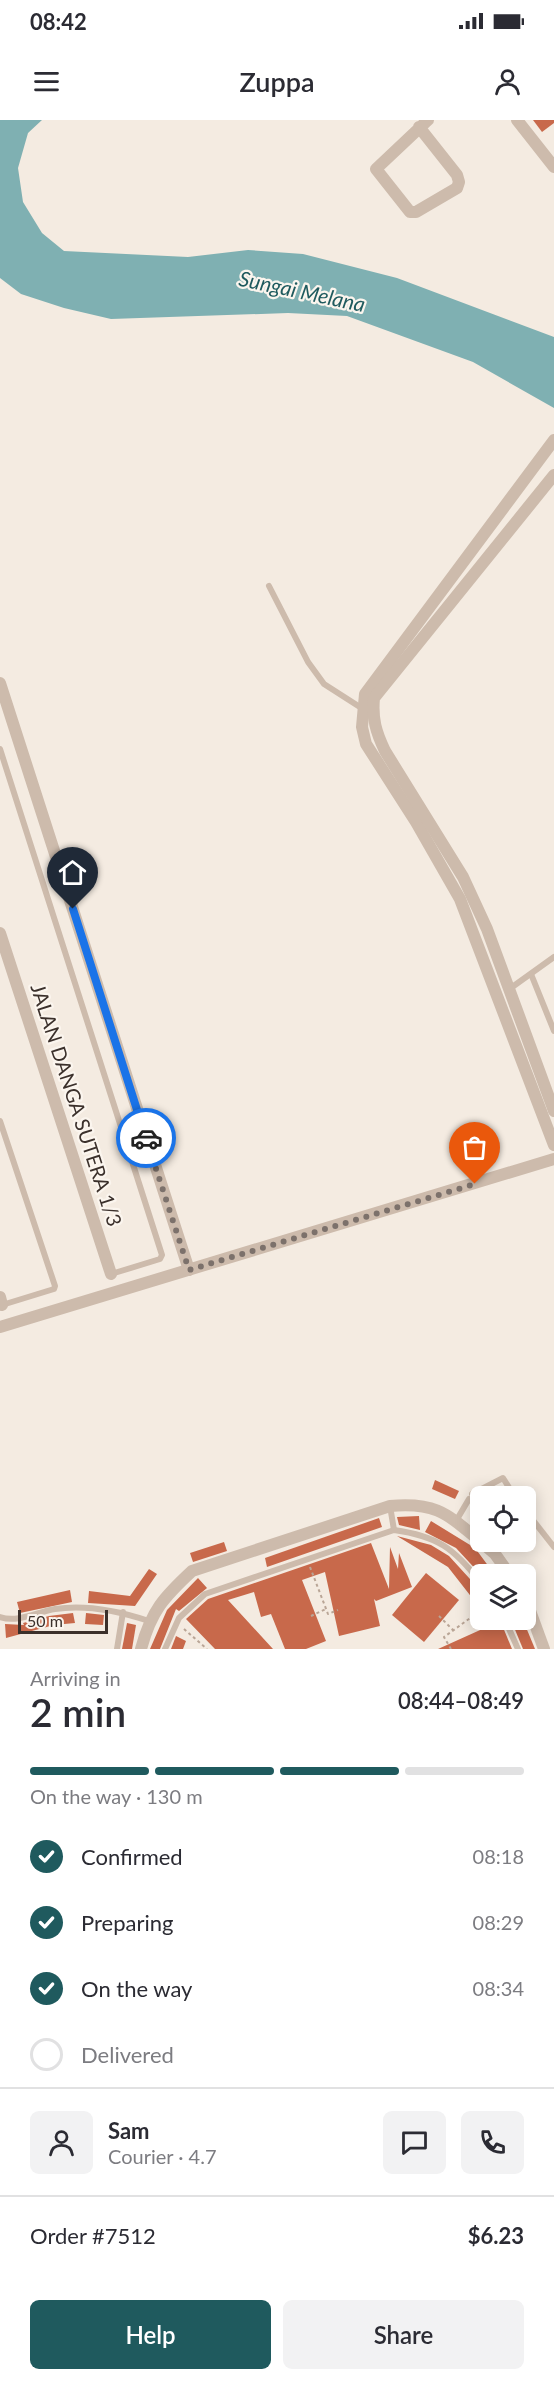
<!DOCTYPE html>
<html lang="en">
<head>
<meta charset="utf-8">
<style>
	body { margin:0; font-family:Lato,sans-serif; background:#f2f2f3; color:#2b2b33; height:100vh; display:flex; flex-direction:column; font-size:22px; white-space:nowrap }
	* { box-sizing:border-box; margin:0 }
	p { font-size:20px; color:#7c7c81 }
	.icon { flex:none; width:33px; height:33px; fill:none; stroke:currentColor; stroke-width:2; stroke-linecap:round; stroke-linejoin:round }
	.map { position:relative; height:1529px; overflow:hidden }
	.panel { display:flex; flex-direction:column; background:#fff; flex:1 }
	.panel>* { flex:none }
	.controls { position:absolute; left:470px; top:1366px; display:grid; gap:12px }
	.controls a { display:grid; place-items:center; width:66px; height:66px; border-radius:9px; background:#fff; box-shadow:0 3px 15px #0003; font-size:30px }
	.scale { position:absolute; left:18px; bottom:15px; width:90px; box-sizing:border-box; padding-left:6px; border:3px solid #3b302b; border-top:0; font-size:16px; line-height:21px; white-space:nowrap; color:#3b302b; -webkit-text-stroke:4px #fbf5ee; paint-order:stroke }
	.pin { position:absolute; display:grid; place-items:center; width:51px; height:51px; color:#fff; margin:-62px -26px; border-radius:50% 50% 50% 0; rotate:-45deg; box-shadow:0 0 6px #0007 }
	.pin .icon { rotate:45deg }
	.courier { position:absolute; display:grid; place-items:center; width:60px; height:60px; margin:-30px; border:4px solid #1a73e8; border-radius:50%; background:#fff; color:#222; box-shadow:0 2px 8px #0007 }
	.summary em { font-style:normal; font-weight:600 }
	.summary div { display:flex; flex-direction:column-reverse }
	.summary { display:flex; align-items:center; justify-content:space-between; height:102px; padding:0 30px }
	h1 { font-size:39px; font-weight:600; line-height:45px }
	.bar { display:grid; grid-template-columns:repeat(4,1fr); gap:9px 6px; align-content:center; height:72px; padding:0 30px }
	.bar i { height:8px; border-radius:4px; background:#e1e1e2 }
	.bar .current { background:#1f5a5e }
	.bar p { grid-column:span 4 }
	.line { display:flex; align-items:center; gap:15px; padding:0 30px; border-top:2px solid #e1e1e2 }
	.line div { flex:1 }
	.round { display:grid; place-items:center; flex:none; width:63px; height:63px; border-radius:9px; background:#f2f2f3 }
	ol { padding:0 30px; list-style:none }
	li { display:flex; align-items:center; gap:18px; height:66px }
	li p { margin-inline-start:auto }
	li .icon { padding:6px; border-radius:50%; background:#1f5a5e; color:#fff; stroke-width:4 }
	li:last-child { color:#7c7c81 }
	li i { width:33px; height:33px; border:3px solid #e1e1e2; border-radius:50% }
	.button { display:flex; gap:12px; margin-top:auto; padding:12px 30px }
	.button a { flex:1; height:69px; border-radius:9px; background:#1f5a5e; color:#fff; font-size:24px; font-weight:600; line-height:69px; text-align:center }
	.button a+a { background:#f2f2f3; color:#2b2b33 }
	.status { display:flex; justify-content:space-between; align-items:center; height:42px; padding:0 30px; background:#fff; direction:ltr }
	.status svg { height:16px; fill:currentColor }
	header { display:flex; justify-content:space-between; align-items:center; height:78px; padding:0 30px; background:#fff; font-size:27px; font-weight:600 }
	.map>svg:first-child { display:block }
	.water { fill:#7fb0b2 }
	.building { fill:#c8694b }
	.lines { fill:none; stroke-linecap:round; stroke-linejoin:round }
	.path { stroke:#b9a596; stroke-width:2; stroke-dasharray:3 3; stroke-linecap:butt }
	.service { stroke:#cdbbac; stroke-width:6 }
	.minor { stroke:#cdbbac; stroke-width:12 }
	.done { stroke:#7c716b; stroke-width:6; stroke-dasharray:0 10.8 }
	.route { stroke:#1a73e8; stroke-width:8 }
	.labels { text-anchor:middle; stroke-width:4.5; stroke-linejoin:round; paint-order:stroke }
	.street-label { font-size:20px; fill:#3b302b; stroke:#fbf5ee }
	.water-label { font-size:21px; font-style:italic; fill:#1f5a5e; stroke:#fbf5ee }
</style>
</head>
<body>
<div class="status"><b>08:42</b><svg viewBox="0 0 49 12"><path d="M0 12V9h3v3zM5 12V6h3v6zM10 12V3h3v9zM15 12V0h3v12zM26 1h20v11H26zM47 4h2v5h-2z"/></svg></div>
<header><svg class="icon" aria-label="menu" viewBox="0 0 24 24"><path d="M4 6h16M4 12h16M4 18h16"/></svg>Zuppa<svg class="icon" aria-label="person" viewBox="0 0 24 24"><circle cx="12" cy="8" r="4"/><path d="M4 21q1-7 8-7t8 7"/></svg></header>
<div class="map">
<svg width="554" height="1529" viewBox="0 0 554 1529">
	<rect width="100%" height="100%" fill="#f4ebe1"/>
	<polygon class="water" points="0,0 42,0 28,13 18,48 23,82 42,113 64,131 188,137 248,130 303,134 397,158 554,217 554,288 473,242 347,196 288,193 111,199 64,188 21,174 0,158"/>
	<g class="building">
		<polygon points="533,0 554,0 554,3 542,12"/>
		<polygon points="435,1360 459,1371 455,1379 432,1369"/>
		<polygon points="419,1396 420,1410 399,1405 397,1397"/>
		<polygon points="379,1398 382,1407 267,1447 265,1438"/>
		<polygon points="431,1401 475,1428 495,1455 481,1455 456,1428 425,1412"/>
		<polygon points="397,1416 431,1425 449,1436 480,1470 480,1488 448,1447"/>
		<polygon points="224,1422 227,1431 193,1442 190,1433"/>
		<polygon points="371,1423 389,1469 390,1427 398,1449 399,1433 412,1467 376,1481 374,1479 380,1506 339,1516 325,1452 302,1460 326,1521 306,1529 285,1529 271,1494 261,1497 254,1472 228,1480 273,1529 215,1529 186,1499 208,1479"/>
		<polygon points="149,1449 157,1454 135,1486 88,1483 89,1471 130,1476"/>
		<polygon points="426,1453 459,1480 424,1522 392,1495"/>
		<polygon points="198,1458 207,1468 179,1491 176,1489 160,1529 150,1529 167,1490"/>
		<polygon points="70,1470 72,1482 20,1493 17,1482"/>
		<polygon points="73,1493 75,1503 54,1505 6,1518 5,1504 24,1505 23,1503 49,1496"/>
		<polygon points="86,1493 104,1495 103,1505 85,1504"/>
		<polygon points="495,1500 500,1500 512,1529 438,1529 489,1506"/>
		<polygon points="511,1500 523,1500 535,1529 523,1529"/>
		<polygon points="127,1503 136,1505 132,1529 122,1529"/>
		<polygon points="176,1516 186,1521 183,1529 171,1529"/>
	</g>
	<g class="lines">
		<g class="path">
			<polyline points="310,1447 328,1494 338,1490"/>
			<polyline points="311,1496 326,1489"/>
			<polyline points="439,1496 453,1510"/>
			<polyline points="184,1509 207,1529"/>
			<polyline points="451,1529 444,1517 480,1491"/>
		</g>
		<g class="service">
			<polyline points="269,466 308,542 324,564 363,589"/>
			<polyline points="0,629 162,1135 160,1139 111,1154"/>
			<polyline points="531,854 554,911"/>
			<polyline points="508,870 554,837"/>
			<polyline points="0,1001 55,1166 54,1169 2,1185"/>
			<polyline points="472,1374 503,1358 515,1377"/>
			<polyline points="390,1386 394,1410"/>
			<polyline points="525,1390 554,1427"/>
			<polyline points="456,1401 469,1379"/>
			<path d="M0,1497C18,1503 37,1492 55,1489C87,1484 119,1491 149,1501"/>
			<polyline points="505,1500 518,1529"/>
			<polyline points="117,1529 123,1492"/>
			<path d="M165,1529L179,1498L205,1474L394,1410C437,1416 454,1428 480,1462"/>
		</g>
		<g class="minor">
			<polyline points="517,0 554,47"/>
			<polyline points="419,7 457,55 459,62 457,68 416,92 410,92 376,49 428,0"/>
			<polyline points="554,320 365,574 362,607 366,624 416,702 460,779 554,1025"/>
			<path d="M554,355L374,578C372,599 376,612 385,631L463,757L487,809L554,991"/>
			<polyline points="0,563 189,1150"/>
			<polyline points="0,813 111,1154"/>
			<polyline points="0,1177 2,1185"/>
			<polyline points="0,1207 554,1039"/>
			<polyline points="481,1422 495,1434 510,1455"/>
			<polyline points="525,1477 544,1529"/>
			<path d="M141,1529C151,1491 164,1477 192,1451L390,1386C436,1382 446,1393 480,1421"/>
		</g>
	</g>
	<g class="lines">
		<polyline class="done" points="146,1018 189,1150 475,1064"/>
		<polyline class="route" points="73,789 146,1018"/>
	</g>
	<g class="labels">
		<g class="street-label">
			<text transform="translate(76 985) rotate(72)" y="7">JALAN DANGA SUTERA 1/3</text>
		</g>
		<g class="water-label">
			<text transform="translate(302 172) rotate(12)" y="7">Sungai Melana</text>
		</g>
	</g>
</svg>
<div class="controls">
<a><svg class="icon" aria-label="locate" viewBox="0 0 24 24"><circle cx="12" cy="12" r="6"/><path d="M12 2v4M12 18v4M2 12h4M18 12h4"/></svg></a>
<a><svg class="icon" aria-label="layers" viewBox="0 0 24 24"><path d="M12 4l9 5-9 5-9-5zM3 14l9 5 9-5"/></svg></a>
</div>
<div class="scale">50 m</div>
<div class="pin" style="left:475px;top:1064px;background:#ea580c"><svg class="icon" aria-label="bag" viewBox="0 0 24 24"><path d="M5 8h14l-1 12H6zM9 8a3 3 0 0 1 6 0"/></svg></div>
<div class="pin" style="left:73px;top:789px;background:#1f2937"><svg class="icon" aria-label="home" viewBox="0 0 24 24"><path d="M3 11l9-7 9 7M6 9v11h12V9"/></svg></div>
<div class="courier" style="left:146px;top:1018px"><svg class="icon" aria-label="car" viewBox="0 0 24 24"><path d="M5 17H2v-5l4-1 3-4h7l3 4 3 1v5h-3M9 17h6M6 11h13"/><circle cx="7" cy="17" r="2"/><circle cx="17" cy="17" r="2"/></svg></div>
</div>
<section class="panel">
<div class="summary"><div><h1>2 min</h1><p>Arriving in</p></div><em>08:44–08:49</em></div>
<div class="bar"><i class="current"></i><i class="current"></i><i class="current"></i><i></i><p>On the way · 130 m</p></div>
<ol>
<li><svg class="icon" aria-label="check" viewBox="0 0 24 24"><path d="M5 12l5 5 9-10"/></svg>Confirmed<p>08:18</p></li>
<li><svg class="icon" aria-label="check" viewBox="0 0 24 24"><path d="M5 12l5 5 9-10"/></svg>Preparing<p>08:29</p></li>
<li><svg class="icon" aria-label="check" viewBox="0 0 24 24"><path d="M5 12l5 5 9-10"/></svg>On the way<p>08:34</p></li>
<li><i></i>Delivered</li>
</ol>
<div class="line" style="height:108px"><a class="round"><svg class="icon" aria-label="person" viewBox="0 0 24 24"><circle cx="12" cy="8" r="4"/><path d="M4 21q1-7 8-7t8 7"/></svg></a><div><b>Sam</b><p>Courier · 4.7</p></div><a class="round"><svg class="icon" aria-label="chat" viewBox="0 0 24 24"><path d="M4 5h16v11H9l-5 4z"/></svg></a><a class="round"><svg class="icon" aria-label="phone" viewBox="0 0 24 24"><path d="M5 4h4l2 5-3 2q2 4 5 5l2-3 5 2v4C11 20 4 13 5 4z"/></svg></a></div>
<div class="line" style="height:78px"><div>Order #7512</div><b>$6.23</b></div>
<div class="button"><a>Help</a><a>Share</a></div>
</section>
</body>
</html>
